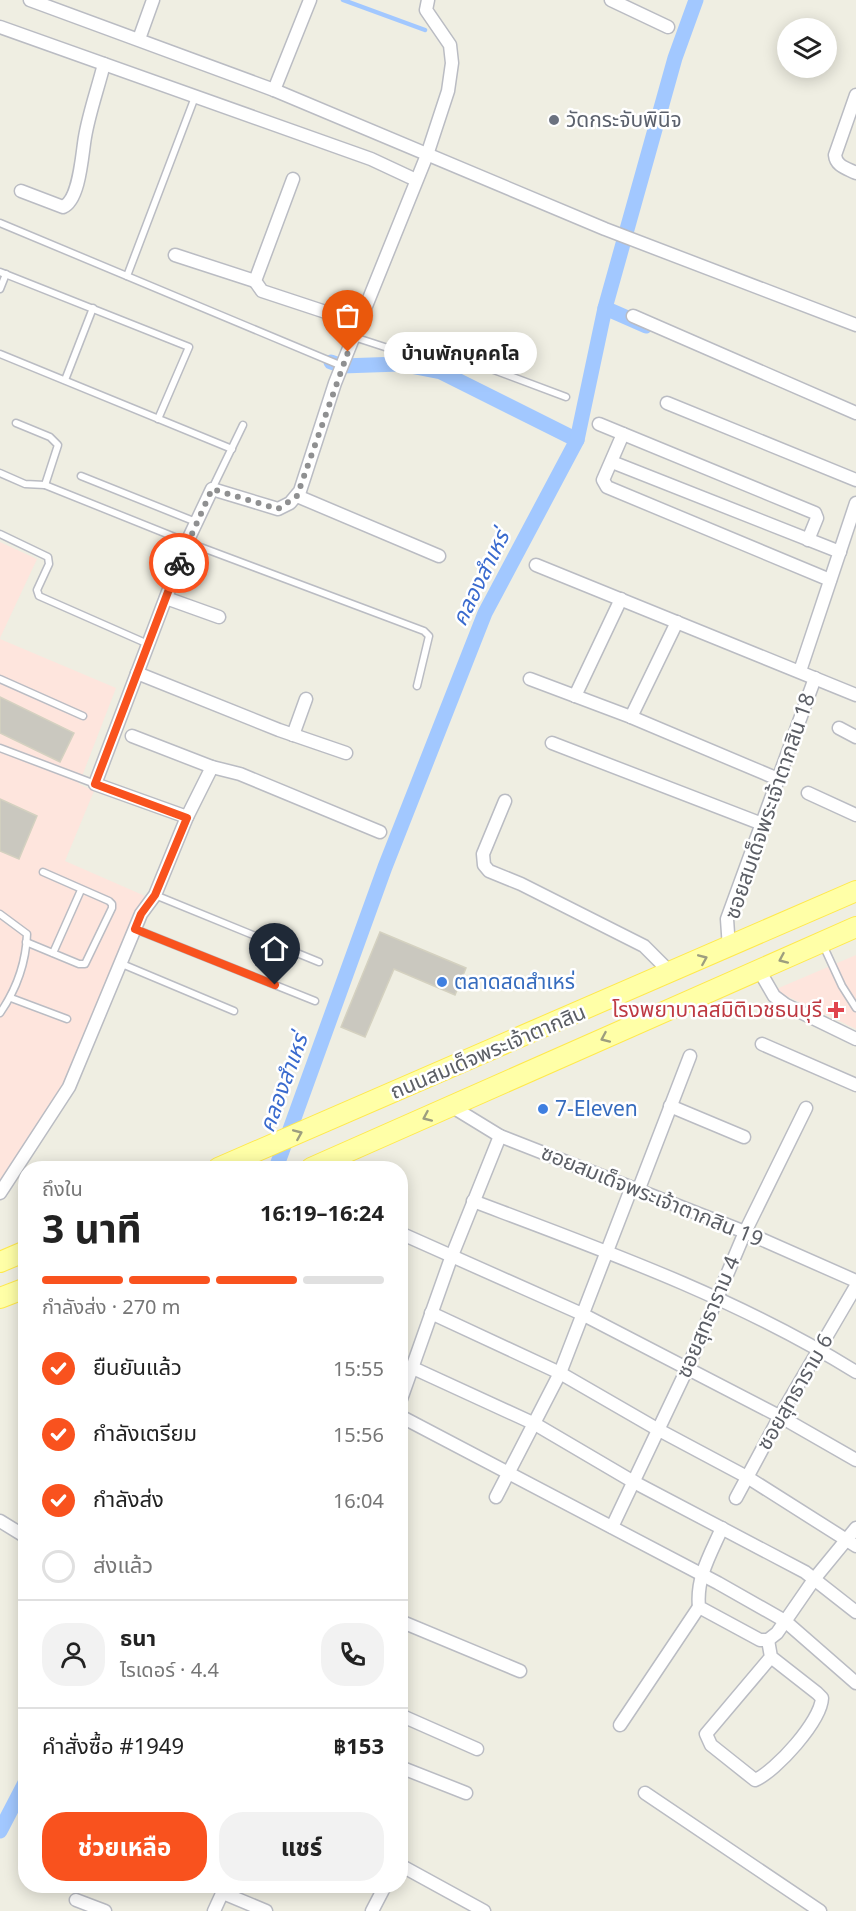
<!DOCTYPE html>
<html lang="th">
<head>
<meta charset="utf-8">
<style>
	body { margin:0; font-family:"Noto Sans","Noto Sans Thai",sans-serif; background:#f2f2f2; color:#222; height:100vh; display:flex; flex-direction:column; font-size:22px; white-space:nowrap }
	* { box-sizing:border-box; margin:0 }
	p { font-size:20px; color:#767676 }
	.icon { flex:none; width:33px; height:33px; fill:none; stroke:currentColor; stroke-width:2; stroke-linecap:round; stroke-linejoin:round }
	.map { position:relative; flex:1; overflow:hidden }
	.details { position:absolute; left:18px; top:1161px; width:390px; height:732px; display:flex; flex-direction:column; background:#fff; border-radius:24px; box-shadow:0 3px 15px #0003 }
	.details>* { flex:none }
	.controls { position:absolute; left:777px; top:18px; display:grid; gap:12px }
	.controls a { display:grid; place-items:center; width:60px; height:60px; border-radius:50%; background:#fff; box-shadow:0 3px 15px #0003; font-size:30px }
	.pin { position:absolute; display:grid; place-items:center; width:51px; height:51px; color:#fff; margin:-62px -26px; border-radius:50% 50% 50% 0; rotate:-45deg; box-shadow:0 0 6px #0007 }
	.pin .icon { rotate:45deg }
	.courier { position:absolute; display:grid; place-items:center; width:60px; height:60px; margin:-30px; border:4px solid #f9521e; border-radius:50%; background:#fff; color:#222; box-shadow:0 2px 8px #0007 }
	.bubble { position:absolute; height:42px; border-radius:21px; background:#fff; box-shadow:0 3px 15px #0003; font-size:20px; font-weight:700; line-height:42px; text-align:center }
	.headline em { font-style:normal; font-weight:700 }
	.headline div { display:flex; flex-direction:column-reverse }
	.headline { display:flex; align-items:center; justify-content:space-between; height:102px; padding:0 24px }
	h1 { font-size:39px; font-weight:700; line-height:45px }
	.bar { display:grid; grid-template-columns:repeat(4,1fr); gap:9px 6px; align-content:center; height:72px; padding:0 24px }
	.bar i { height:8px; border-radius:4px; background:#e0e0e0 }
	.bar .selected { background:#f9521e }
	.bar p { grid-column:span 4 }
	.line { display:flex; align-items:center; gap:15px; padding:0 24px; border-top:2px solid #e0e0e0 }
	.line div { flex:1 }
	.round { display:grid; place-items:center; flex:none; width:63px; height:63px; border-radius:24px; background:#f2f2f2 }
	ol { padding:0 24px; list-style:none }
	li { display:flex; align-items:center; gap:18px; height:66px }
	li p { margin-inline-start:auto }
	li .icon { padding:6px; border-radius:50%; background:#f9521e; color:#fff; stroke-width:4 }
	li:last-child { color:#767676 }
	li i { width:33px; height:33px; border:3px solid #e0e0e0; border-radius:50% }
	.button { display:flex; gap:12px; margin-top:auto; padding:12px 24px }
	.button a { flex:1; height:69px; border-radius:24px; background:#f9521e; color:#fff; font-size:24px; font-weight:700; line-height:69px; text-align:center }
	.button a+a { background:#f2f2f2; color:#222 }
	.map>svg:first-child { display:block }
	.medical { fill:#fee5dd }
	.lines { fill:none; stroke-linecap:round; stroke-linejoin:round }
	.stream { stroke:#a2c8ff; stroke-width:4.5 }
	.canal { stroke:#a2c8ff; stroke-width:15 }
	.building { fill:#cac8bf; stroke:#d4d1c0; stroke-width:1.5 }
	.lane-casing { stroke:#babcc3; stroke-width:9 }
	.street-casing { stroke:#babcc3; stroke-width:15 }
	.primary-casing { stroke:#ffe94c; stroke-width:22 }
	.lane { stroke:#fff; stroke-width:6 }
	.street { stroke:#fff; stroke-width:12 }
	.primary { stroke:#ffffa7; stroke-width:20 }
	.oneway { stroke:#9d9e7f }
	.done { stroke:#8f9091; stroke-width:6; stroke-dasharray:0 10.8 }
	.route { stroke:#f9521e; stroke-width:8 }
	.worship-dot { fill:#6b7280; stroke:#fff; stroke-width:2 }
	.shop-dot { fill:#3f7fe0; stroke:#fff; stroke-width:2 }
	.health-dot { fill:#e0444e; stroke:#fff; stroke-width:2 }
	.labels { text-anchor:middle; stroke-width:5; stroke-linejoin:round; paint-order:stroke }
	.worship-label { font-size:21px; fill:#5b616d; stroke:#fff; text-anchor:start }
	.street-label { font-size:21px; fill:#5b5e65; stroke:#fff }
	.shop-label { font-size:21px; fill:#366cbe; stroke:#fff; text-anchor:start }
	.health-label { font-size:21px; fill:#be3a42; stroke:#fff; text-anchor:end }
	.water-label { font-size:22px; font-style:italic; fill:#396ace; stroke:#fff }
</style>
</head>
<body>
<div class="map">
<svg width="856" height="1911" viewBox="0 0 856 1911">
	<rect width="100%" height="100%" fill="#efeee2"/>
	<g class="medical">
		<polygon points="0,542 37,559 0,638"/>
		<polygon points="0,639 116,688 79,784 94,791 65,861 145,896 66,1081 0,1182"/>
		<polygon points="856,955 856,1029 774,990"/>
	</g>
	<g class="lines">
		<polyline class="stream" points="343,0 425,30"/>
		<g class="canal">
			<polyline points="605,308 646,326"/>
			<polyline points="331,362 342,366 400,364 441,372 577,440"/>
			<polyline points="276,1168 385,867 485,613 577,440 605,308 675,58 696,0"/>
			<polyline points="0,1831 26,1781"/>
		</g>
	</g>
	<g class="building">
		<polygon points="0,697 74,733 60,762 0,733"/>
		<polygon points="0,799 37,816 19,859 0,851"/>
		<polygon points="380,932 466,968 455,995 394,969 365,1037 341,1027"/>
	</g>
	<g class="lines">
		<defs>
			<g id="lane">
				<polyline points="0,223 342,366"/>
				<polyline points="0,272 189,347 158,419"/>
				<polyline points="127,276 195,97"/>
				<polyline points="0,289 6,274"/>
				<polyline points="354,337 397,351 427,345 566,397"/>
				<polyline points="0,354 232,449"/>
				<polyline points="65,380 93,308"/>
				<polyline points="16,423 50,437 58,445 45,485"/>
				<polyline points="0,473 25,484 45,485 187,542 424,631 429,636 417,686"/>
				<polyline points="81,476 196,522"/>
				<polyline points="212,489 243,425"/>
				<polyline points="0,534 48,557 49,564 37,590 39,596 148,644"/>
				<polyline points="0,679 83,716"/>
				<polyline points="0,748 95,784"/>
				<polyline points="155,895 319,962"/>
				<path d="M0,914L27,934C26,962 16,990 0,1013"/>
				<polyline points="135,929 315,1001"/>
				<polyline points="26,942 79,964 85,964 112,908 112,904 109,901 43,872"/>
				<polyline points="823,945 842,986 856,1008"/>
				<polyline points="53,953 81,890"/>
				<polyline points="122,964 234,1011"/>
				<polyline points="11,998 67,1019"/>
			</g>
			<g id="street">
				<polyline points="30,0 274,90 605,229 856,325"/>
				<polyline points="611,0 668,27"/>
				<polyline points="0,27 371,159 416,180"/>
				<polyline points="139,39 153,0"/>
				<polyline points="274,90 310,0"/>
				<path d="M856,95L835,155C836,166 846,168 856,173"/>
				<polyline points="293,179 255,281 262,291 359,323"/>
				<path d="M21,191L63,207C80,200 82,153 85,137C89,113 98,88 104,64"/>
				<polyline points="175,255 255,281"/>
				<polyline points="633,316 856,413"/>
				<polyline points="667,403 856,480"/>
				<polyline points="599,424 815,513 817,518 808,540"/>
				<polyline points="623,434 603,480 607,487 830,580"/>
				<polyline points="612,462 840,552"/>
				<polyline points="297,496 439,556"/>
				<polyline points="536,565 856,695"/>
				<polyline points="166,598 219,617"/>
				<polyline points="800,671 856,503"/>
				<polyline points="137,673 279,730 346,753"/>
				<polyline points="530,679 631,717 778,779"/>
				<polyline points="575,696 621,599"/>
				<polyline points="631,717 677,622"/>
				<polyline points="839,728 856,737"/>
				<polyline points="293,735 306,699"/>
				<polyline points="132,736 212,767 240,774 380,832"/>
				<polyline points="552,743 762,824"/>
				<polyline points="808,793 856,815"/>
				<polyline points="505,801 483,854 484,865 489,871 521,884 644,946 671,973"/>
				<polyline points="187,817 95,784 187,542 212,489 278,509 290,503 300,491 335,383 427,155 448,91 452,63 450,45 426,10 428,0"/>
				<polyline points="729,948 727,919 815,678"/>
				<polyline points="759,970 774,996 786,1005 856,1039"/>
				<polyline points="762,1044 856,1085"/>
				<polyline points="451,1106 500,1136 745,1232 856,1281"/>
				<polyline points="670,1106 744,1137"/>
				<polyline points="638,1191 690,1056"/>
				<polyline points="0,1193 69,1087 141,914 155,895 187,817 212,767"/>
				<path d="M473,1201C603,1250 737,1298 856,1372"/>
				<polyline points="400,1233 582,1314 781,1417 856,1460"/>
				<polyline points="431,1313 560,1373 657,1429 747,1477 856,1546"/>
				<polyline points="413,1368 535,1424 632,1481 805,1572 856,1612"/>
				<polyline points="400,1402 451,1258 500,1136"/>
				<polyline points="400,1416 718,1583 785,1621 856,1683"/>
				<polyline points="496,1497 560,1373 631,1189"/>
				<polyline points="736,1498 780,1416 856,1286"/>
				<polyline points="0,1521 26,1537"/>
				<polyline points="612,1527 688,1367 745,1232 806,1108"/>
				<path d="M722,1528C710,1555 696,1578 699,1607L760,1640H768L777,1633L815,1578L856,1528"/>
				<polyline points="400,1621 520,1671"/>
				<path d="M768,1640L771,1657L706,1734L711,1745L755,1780C776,1771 821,1721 822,1698L817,1693L771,1657"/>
				<polyline points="400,1715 477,1749"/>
				<polyline points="620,1725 699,1607"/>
				<polyline points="400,1767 466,1793"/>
				<polyline points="645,1793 820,1911"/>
				<polyline points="400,1865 484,1911"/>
				<polyline points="223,1893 266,1911"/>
				<polyline points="76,1900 105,1911"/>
				<polyline points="214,1911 225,1887"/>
				<polyline points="372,1911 385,1886"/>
			</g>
			<g id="primary">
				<polyline points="218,1168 856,891"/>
				<polyline points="311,1168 856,927"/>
				<polyline points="0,1262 26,1251"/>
				<polyline points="0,1298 26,1288"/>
			</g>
		</defs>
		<use href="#lane" class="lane-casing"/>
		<use href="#street" class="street-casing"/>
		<use href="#primary" class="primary-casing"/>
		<use href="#lane" class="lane"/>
		<use href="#street" class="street"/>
		<use href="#primary" class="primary"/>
	</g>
	<defs><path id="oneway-chevron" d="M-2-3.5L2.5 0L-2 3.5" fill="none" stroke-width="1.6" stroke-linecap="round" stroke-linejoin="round" transform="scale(1.5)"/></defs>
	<g class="oneway">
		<use href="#oneway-chevron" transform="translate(703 959) rotate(-23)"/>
		<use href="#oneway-chevron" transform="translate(783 959) rotate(156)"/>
		<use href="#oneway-chevron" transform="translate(605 1038) rotate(156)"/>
		<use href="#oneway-chevron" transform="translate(427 1117) rotate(156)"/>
		<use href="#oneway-chevron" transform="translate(298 1134) rotate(-23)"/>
	</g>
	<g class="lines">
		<polyline class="done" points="179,563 212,489 278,509 297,496 348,352"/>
		<polyline class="route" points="179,563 95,784 187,818 155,895 141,914 135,929 275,985"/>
	</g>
	<circle class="worship-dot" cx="554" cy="120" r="6"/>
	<g class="shop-dot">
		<circle cx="442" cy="982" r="6"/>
		<circle cx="543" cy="1109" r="6"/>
	</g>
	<path class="health-dot" d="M833 1001h6v6h6v6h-6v6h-6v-6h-6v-6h6z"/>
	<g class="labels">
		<g class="worship-label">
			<text x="566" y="127">วัดกระจับพินิจ</text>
		</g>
		<g class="street-label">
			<text transform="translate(770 806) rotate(-71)" y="7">ซอยสมเด็จพระเจ้าตากสิน 18</text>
			<text transform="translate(488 1052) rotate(-23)" y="7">ถนนสมเด็จพระเจ้าตากสิน</text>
			<text transform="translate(652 1196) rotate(22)" y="7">ซอยสมเด็จพระเจ้าตากสิน 19</text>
			<text transform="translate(708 1317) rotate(-67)" y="7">ซอยสุทธาราม 4</text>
			<text transform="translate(795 1392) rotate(-60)" y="7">ซอยสุทธาราม 6</text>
		</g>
		<g class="shop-label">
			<text x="454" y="989">ตลาดสดสำเหร่</text>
			<text x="555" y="1116">7-Eleven</text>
		</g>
		<g class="health-label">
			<text x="822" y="1017">โรงพยาบาลสมิติเวชธนบุรี</text>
		</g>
		<g class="water-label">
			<text transform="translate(480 578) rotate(-64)" y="8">คลองสำเหร่</text>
			<text transform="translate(283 1083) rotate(-70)" y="8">คลองสำเหร่</text>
		</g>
	</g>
</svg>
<div class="controls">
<a><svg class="icon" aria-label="layers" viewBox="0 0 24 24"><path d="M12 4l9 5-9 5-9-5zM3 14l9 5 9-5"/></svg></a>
</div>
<div class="pin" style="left:348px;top:352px;background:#ea580c"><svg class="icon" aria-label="bag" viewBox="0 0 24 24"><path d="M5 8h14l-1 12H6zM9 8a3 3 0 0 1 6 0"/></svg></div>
<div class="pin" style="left:275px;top:985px;background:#1f2937"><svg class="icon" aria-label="home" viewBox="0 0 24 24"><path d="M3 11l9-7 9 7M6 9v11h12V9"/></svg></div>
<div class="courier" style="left:179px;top:563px"><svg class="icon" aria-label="bike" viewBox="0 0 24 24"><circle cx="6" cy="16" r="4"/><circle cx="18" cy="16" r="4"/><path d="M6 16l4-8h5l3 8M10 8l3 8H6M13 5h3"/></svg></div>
<div class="bubble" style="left:384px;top:332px;width:153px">บ้านพักบุคคโล</div>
<section class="details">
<div class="headline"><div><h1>3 นาที</h1><p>ถึงใน</p></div><em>16:19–16:24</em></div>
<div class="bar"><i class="selected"></i><i class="selected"></i><i class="selected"></i><i></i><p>กำลังส่ง · 270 m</p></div>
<ol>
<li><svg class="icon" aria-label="check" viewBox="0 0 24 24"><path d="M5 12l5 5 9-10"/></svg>ยืนยันแล้ว<p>15:55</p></li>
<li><svg class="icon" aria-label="check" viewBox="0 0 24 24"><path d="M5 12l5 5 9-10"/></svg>กำลังเตรียม<p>15:56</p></li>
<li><svg class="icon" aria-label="check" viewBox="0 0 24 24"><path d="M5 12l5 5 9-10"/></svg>กำลังส่ง<p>16:04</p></li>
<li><i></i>ส่งแล้ว</li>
</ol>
<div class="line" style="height:108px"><a class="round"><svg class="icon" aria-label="person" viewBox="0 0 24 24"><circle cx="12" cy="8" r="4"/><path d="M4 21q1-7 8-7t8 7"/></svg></a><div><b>ธนา</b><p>ไรเดอร์ · 4.4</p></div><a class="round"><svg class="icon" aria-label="phone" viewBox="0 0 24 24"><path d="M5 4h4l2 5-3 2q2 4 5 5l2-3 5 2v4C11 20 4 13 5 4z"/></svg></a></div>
<div class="line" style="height:78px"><div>คำสั่งซื้อ #1949</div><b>฿153</b></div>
<div class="button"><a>ช่วยเหลือ</a><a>แชร์</a></div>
</section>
</div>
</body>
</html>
